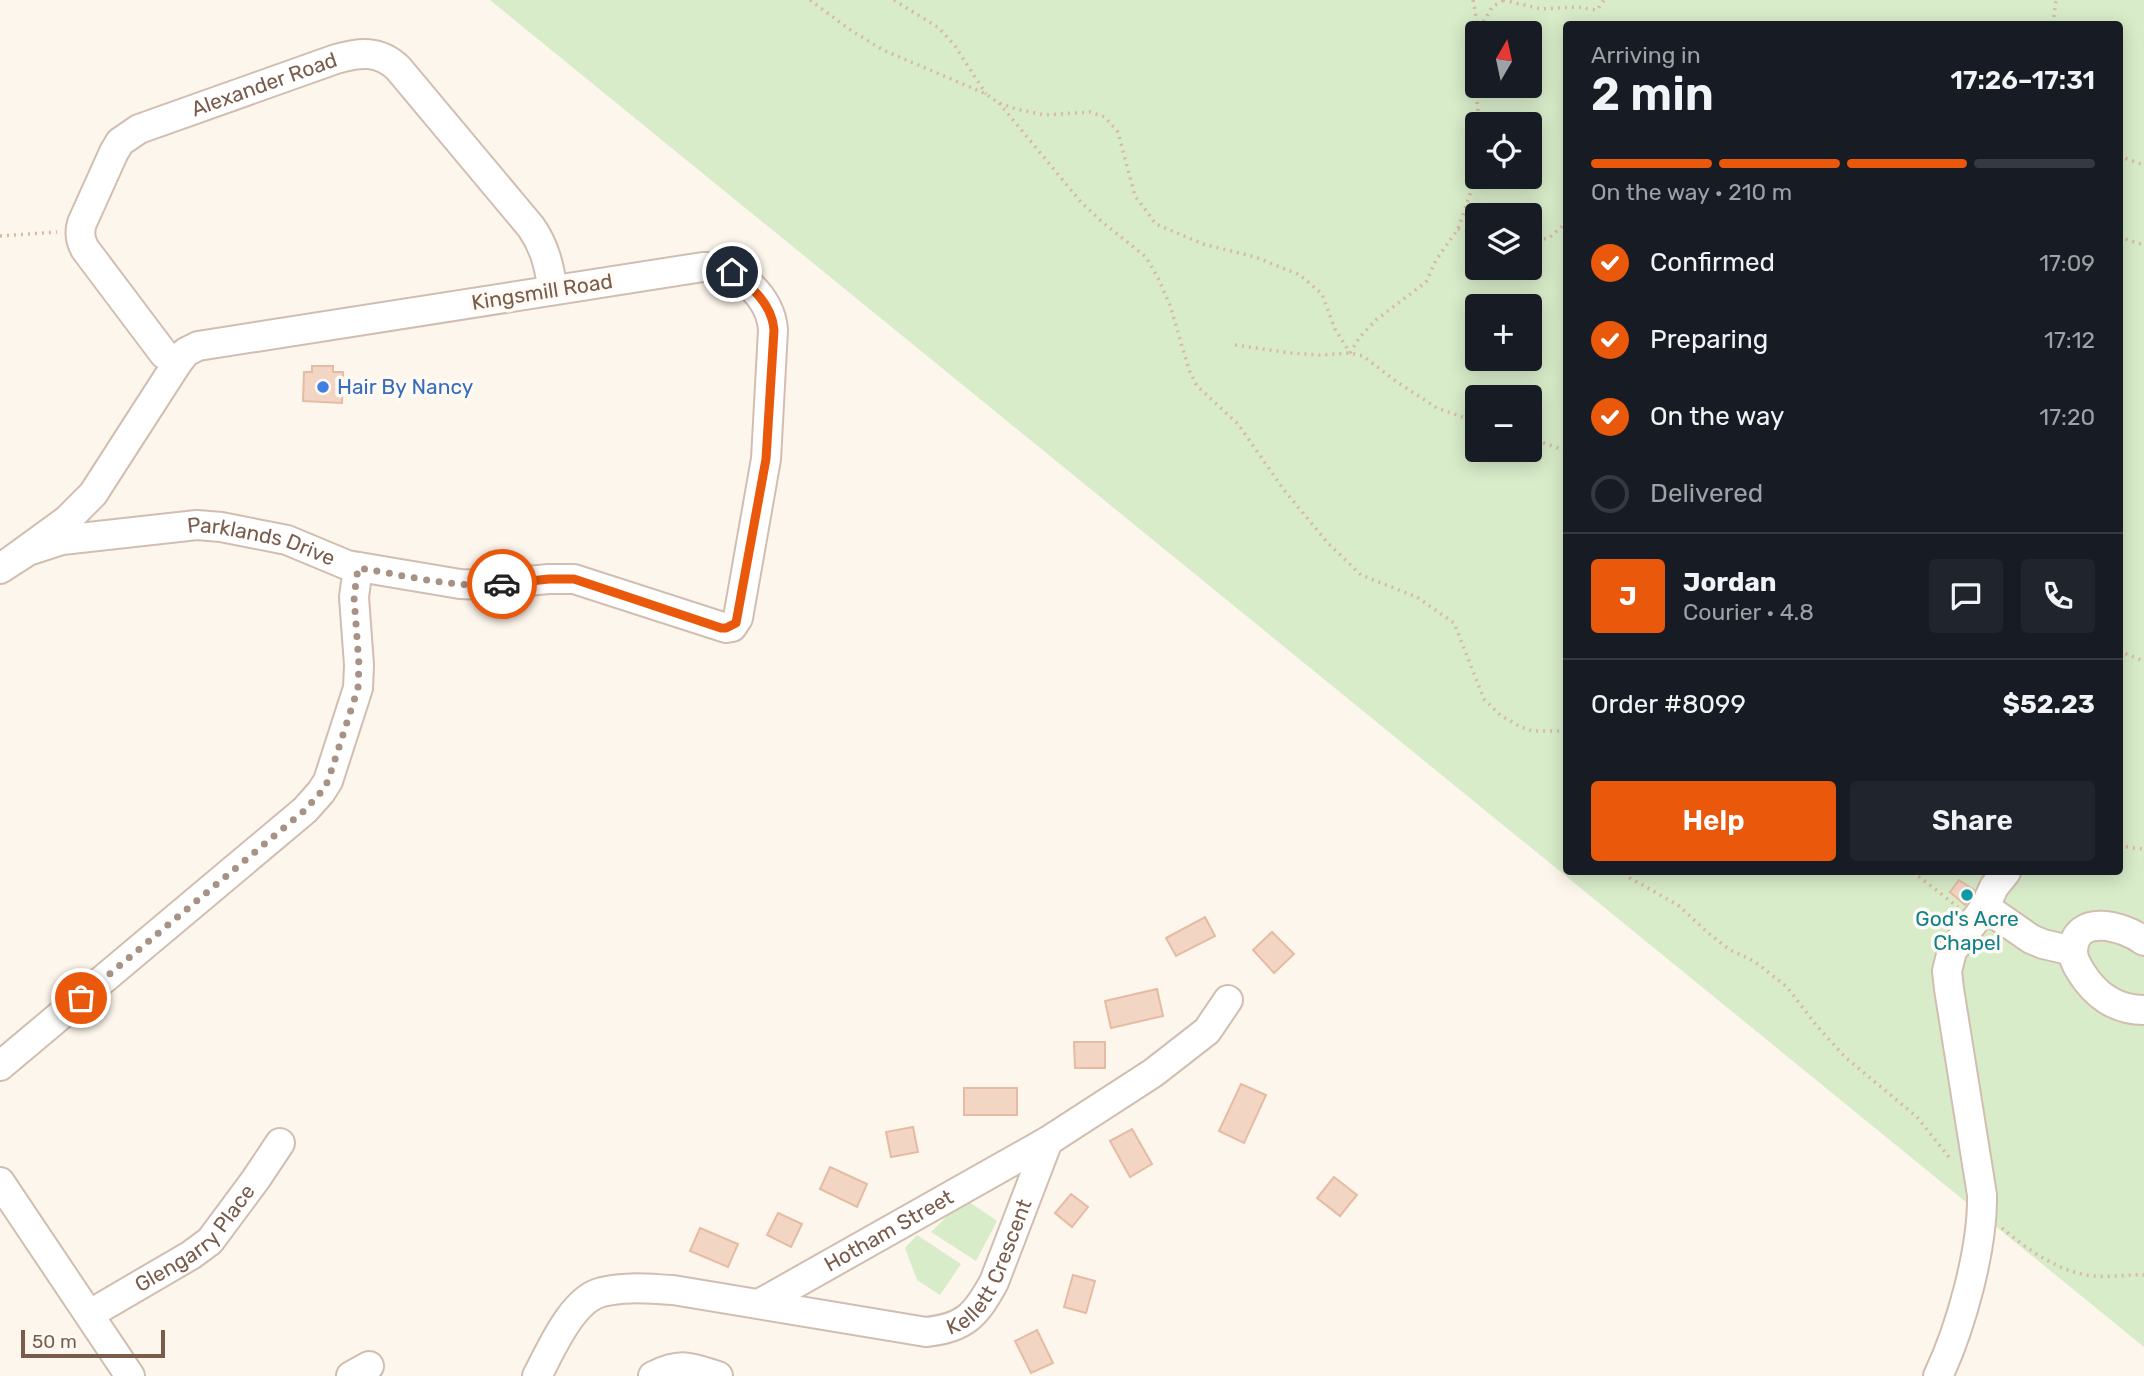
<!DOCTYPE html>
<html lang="en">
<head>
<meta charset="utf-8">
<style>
	body { margin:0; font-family:Rubik,sans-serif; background:#20242c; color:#f1f3f6; height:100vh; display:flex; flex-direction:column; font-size:26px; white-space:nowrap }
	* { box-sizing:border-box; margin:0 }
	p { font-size:23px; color:#9ea1a6 }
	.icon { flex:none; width:38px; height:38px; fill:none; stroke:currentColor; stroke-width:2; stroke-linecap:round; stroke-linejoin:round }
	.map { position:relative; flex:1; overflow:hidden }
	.panel { position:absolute; left:1563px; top:21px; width:560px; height:854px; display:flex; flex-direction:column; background:#171b24; border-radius:7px; box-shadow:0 4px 18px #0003 }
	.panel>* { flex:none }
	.needle { width:46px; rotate:9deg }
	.tools { position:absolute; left:1465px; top:21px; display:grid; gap:14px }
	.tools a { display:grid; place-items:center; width:77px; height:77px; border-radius:7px; background:#171b24; box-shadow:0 4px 18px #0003; font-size:35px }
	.scale { position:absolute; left:21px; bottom:18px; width:144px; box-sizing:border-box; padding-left:7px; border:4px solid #7a5c4d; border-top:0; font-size:19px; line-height:24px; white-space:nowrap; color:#7a5c4d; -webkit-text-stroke:5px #fffaf3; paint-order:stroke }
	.pin { position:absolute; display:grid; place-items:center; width:60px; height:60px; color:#fff; margin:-30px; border:4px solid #fff; border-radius:50%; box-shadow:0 2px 7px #0007 }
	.courier { position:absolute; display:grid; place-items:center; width:70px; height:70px; margin:-35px; border:5px solid #ea580c; border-radius:50%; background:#fff; color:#222; box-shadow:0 2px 9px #0007 }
	.overview em { font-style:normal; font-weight:600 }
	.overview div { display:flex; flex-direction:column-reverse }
	.overview { display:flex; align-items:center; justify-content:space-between; height:119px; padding:0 28px }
	h1 { font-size:46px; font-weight:600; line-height:52px }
	.bar { display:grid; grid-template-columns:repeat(4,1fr); gap:10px 7px; align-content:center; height:84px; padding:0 28px }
	.bar i { height:9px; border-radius:5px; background:#363941 }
	.bar .selected { background:#ea580c }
	.bar p { grid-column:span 4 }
	.line { display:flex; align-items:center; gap:18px; padding:0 28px; border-top:2px solid #363941 }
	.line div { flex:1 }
	.round { display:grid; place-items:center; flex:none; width:74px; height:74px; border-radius:7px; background:#20242c }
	ol { padding:0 28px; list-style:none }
	li { display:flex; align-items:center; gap:21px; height:77px }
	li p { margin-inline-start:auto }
	li .icon { padding:7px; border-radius:50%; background:#ea580c; color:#fff; stroke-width:4 }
	li:last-child { color:#9ea1a6 }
	li i { width:38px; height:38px; border:4px solid #363941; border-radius:50% }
	.cta { display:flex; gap:14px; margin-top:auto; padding:14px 28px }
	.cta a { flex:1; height:80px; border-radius:7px; background:#ea580c; color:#fff; font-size:28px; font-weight:600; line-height:80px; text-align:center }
	.cta a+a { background:#20242c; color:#f1f3f6 }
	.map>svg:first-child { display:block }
	.green { fill:#d8ecc9; fill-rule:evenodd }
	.building { fill:#f3d5c3; stroke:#e6bba3; stroke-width:2 }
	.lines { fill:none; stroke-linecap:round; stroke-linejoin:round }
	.minor-casing { stroke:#d1beb0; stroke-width:32 }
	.path { stroke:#d9b8a5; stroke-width:3.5; stroke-dasharray:2 5; stroke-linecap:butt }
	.minor { stroke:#fff; stroke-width:28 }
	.done { stroke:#a89285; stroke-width:7; stroke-dasharray:0 12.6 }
	.route { stroke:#ea580c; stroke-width:9 }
	.shop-dot { fill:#3f7fe0; stroke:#fffaf3; stroke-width:2.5 }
	.culture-dot { fill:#0f9aa8; stroke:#fffaf3; stroke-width:2.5 }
	.labels { text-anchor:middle; stroke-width:7; stroke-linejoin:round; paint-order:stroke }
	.street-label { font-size:21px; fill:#7a5c4d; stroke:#fffaf3 }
	.shop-label { font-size:21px; fill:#366cbe; stroke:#fffaf3; text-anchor:start }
	.culture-label { font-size:21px; fill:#0d838f; stroke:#fffaf3 }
</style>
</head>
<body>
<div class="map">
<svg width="2144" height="1376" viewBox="0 0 2144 1376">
	<rect width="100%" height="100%" fill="#fdf6ec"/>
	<g class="green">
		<path d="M490,0H2144V1347ZM1566,24H2119V872H1566ZM1477,33H1530V86H1477ZM1477,124H1530V177H1477ZM1477,215H1530V268H1477ZM1477,306H1530V359H1477ZM1477,397H1530V450H1477Z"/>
		<polygon points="965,1199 997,1221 976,1261 931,1232"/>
		<polygon points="917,1235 961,1264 940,1295 917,1280 905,1248"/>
	</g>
	<g class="building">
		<polygon points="312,366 333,366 333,372 343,372 342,403 303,401 304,372 312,372"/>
		<polygon points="1959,880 1974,890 1965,905 1950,892"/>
		<polygon points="1205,917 1215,936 1176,956 1166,938"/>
		<polygon points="1272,932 1294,954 1274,973 1253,950"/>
		<polygon points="1157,989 1163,1016 1111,1028 1105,1001"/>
		<polygon points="1074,1042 1105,1042 1105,1068 1075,1068"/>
		<polygon points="1241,1084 1266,1095 1244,1143 1219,1131"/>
		<rect x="964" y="1088" width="53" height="27"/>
		<polygon points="913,1127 918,1152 891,1157 886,1132"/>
		<polygon points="1132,1129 1152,1164 1130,1177 1110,1141"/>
		<polygon points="830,1167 867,1184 857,1207 820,1189"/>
		<polygon points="1334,1177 1357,1195 1340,1216 1317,1198"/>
		<polygon points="1071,1194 1088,1207 1072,1227 1055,1213"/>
		<polygon points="778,1213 802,1224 791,1247 767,1235"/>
		<polygon points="700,1228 738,1244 728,1267 690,1251"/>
		<polygon points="1073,1275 1095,1281 1086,1313 1064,1307"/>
		<polygon points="1037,1330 1053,1363 1031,1373 1015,1341"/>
	</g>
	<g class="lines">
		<defs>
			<g id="minor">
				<path id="s1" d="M178,362L164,354L85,249C80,240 79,233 82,223L114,152L120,142L139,129L336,59C360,52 379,50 398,68L531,227C545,247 549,266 553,290"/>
				<path id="s2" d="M0,569L28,551L62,540L197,525L221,527L287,540L347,565L460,584L484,585L549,579H574L726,628L732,627L738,618L766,459L773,330C771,297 737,265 703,267L198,346L186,352L178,362L93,494L67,520L8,563"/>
				<polyline points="1985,907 2031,939 2043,944 2073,951"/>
				<path d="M2144,941C2124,926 2075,912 2073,951C2073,959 2077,966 2081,972C2095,995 2116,1010 2144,1010"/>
				<polyline points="0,1066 305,810 321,792 328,781 358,688 359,665 354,597 358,567"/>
				<polyline points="0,1182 130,1376"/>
				<path id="s3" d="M759,1304L1048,1141L1153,1073L1207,1031L1228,1000"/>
				<path id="s4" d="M90,1314L191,1255L210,1241L256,1179L280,1143"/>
				<polyline points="351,1376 369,1366"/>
				<path id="s5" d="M537,1376C551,1350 572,1299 602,1292C625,1286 650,1289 673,1290L926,1332C965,1328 976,1315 994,1282L1048,1141"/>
				<path d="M653,1376C681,1362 689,1367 718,1376"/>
				<path d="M1938,1376C1961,1328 1983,1248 1982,1195L1949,989L1947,971L1952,951L1985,907L1994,887L2006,872"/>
			</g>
		</defs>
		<use href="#minor" class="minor-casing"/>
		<g class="path">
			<polyline points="810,0 849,29 883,50 986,94 999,103 1016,109 1045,115 1090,112 1105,117 1118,132 1135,196 1156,224 1203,244 1255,257 1300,275 1322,294 1335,329 1350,353"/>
			<polyline points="894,0 939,28 955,46 986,94"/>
			<polyline points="1473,0 1479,33"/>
			<polyline points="1503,0 1541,9 1577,7 1597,10 1604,0"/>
			<polyline points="2053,24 2056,0"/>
			<polyline points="1480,28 1492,7 1504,0"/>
			<polyline points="1477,53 1475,73 1479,124"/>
			<polyline points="999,103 1081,202 1101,221 1146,257 1158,278 1170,305 1189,370 1197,386 1238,424 1284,490 1327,542 1361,575 1417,597 1454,623 1484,699 1500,715 1521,727 1532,731 1566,731"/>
			<polyline points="2119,156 2144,165"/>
			<polyline points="1458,229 1477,234"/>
			<polyline points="0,236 57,232"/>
			<polyline points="2119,237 2144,245"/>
			<polyline points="1530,241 1549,238 1566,223"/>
			<polyline points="1235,345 1290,353 1320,355 1350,353 1363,356 1397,382 1437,408 1477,422"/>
			<polyline points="1350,353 1359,338 1376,320 1426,282 1436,260 1458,229 1477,174"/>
			<polyline points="1530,438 1566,451"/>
			<polyline points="2119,651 2144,661"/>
			<polyline points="2119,846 2144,849"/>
			<polyline points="1625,872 1630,878 1678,905 1707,932 1730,950 1754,961 1787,987 1816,1025 1845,1057 1917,1117 1952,1161"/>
			<polyline points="1913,872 1958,907"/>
			<path d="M2002,1228C2028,1250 2060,1273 2094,1276C2111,1278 2128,1274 2144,1275"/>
		</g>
		<use href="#minor" class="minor"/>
	</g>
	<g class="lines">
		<path class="done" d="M81,998L305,810L321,792L328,781L358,688L359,665L354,597L358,568C405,575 455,589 502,584"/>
		<path class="route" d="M502,584L549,579H574L721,628H726L736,623L766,459L774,330C772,304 752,287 732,272"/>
	</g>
	<circle class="shop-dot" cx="323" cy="387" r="7"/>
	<circle class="culture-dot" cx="1967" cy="895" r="7"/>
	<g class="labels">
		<g class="street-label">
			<text dy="7" stroke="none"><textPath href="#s1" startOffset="420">Alexander Road</textPath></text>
			<text transform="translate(542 292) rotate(-9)" y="7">Kingsmill Road</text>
			<text dy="7" stroke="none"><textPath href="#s2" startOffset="271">Parklands Drive</textPath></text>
			<text dy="7" stroke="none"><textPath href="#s3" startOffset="149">Hotham Street</textPath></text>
			<text dy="7" stroke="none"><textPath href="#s4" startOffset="131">Glengarry Place</textPath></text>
			<text dy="7" stroke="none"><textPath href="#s5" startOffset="536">Kellett Crescent</textPath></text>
		</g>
		<g class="shop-label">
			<text x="337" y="394">Hair By Nancy</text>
		</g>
		<g class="culture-label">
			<text x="1967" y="926">God's Acre<tspan x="1967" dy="24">Chapel</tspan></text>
		</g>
	</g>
</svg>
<div class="tools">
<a><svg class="needle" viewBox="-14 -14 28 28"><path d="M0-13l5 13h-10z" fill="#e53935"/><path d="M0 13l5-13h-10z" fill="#9ea1a6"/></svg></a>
<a><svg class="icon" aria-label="locate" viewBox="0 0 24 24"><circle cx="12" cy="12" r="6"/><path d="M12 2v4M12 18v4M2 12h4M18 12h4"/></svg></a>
<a><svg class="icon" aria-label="layers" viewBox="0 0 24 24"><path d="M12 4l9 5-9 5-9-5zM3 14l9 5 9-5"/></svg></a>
<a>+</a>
<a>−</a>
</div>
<div class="scale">50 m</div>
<div class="pin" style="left:81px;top:998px;background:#ea580c"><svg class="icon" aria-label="bag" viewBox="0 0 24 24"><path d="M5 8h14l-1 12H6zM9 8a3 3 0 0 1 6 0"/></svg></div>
<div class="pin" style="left:732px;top:272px;background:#1f2937"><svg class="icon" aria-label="home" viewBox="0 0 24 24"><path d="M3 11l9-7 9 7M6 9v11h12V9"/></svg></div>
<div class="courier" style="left:502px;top:584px"><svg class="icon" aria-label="car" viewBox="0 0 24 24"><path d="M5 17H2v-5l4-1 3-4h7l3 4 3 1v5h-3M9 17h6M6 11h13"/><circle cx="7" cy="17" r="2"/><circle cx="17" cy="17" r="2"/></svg></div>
<section class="panel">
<div class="overview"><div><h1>2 min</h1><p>Arriving in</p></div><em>17:26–17:31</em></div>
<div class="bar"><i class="selected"></i><i class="selected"></i><i class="selected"></i><i></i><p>On the way · 210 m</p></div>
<ol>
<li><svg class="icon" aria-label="check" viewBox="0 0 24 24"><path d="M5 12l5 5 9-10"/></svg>Confirmed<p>17:09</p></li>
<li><svg class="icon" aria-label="check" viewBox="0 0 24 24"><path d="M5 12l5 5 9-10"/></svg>Preparing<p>17:12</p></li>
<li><svg class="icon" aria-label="check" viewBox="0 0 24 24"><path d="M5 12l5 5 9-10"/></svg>On the way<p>17:20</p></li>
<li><i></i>Delivered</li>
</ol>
<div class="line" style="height:126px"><b class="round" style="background:#ea580c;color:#fff">J</b><div><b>Jordan</b><p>Courier · 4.8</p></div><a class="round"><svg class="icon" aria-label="chat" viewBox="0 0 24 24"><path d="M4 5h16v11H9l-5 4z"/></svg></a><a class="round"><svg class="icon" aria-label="phone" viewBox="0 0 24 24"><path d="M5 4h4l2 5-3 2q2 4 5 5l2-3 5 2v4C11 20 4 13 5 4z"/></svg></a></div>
<div class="line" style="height:91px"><div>Order #8099</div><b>$52.23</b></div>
<div class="cta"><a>Help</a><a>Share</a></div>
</section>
</div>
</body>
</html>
